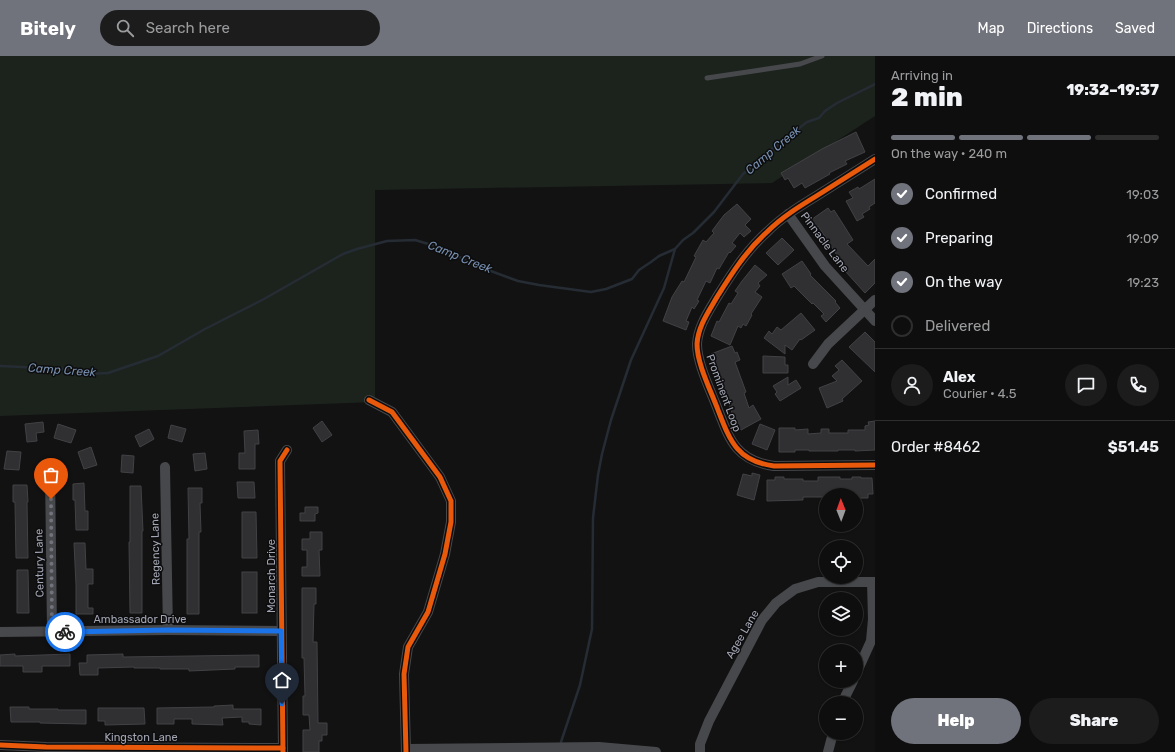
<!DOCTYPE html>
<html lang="en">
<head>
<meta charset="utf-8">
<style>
	body { margin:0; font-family:Rubik,sans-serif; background:#1c1c1c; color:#f1f3f6; height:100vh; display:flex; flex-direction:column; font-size:15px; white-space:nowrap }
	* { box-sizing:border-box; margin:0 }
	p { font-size:13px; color:#9b9c9e }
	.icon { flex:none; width:22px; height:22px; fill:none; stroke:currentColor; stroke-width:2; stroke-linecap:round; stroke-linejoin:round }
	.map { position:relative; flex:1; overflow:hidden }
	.panel { display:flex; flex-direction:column; background:#0e0e0e; width:300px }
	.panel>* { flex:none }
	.needle { width:26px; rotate:359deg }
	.controls { position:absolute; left:819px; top:432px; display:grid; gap:8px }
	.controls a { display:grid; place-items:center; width:44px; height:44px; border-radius:50%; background:#0e0e0e; box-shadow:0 1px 3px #0004,0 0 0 1px #2e2e2e; font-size:20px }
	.pin { position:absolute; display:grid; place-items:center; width:34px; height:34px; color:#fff; margin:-41px -17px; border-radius:50% 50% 50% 0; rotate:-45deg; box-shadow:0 0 4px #0007 }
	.pin .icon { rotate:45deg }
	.courier { position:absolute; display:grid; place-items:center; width:40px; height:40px; margin:-20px; border:3px solid #1a73e8; border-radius:50%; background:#fff; color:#222; box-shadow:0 1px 5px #0007 }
	.head em { font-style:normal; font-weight:800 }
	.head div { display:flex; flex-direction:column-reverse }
	.head { display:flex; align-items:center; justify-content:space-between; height:68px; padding:0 16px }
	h1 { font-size:26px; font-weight:800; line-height:30px }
	.bar { display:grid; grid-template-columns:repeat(4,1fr); gap:6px 4px; align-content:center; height:48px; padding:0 16px }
	.bar i { height:5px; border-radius:3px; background:#2e2e2e }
	.bar .selected { background:#70727c }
	.bar p { grid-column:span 4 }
	.line { display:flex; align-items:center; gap:10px; padding:0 16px; border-top:1px solid #2e2e2e }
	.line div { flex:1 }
	.round { display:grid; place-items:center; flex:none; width:42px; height:42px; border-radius:21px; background:#1c1c1c }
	ol { padding:0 16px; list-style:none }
	li { display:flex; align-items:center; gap:12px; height:44px }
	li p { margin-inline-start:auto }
	li .icon { padding:4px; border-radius:50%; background:#70727c; color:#fff; stroke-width:4 }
	li:last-child { color:#9b9c9e }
	li i { width:22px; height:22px; border:2px solid #2e2e2e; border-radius:50% }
	.primary-button { display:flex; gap:8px; margin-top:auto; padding:8px 16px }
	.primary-button a { flex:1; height:46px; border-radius:24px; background:#70727c; color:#fff; font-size:16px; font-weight:800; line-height:46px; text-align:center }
	.primary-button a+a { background:#1c1c1c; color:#f1f3f6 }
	header { display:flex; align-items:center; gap:24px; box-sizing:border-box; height:56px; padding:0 20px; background:#70727c; color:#fff }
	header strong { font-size:19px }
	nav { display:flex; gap:22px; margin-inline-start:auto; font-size:14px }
	.search { width:280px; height:36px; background:#1c1c1c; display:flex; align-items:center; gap:10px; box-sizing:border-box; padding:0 14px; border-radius:22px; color:#9b9c9e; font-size:15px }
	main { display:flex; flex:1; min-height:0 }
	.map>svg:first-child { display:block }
	.green { fill:#1c231d }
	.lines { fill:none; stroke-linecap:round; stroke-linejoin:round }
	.stream { stroke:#262c34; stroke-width:2.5 }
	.building { fill:#303032; stroke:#424246 }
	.lane { stroke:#47484b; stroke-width:5 }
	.street { stroke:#47484b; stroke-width:10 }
	.cycleway-casing { stroke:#0d0d0e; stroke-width:8 }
	.cycleway { stroke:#e8590c; stroke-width:5 }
	.done { stroke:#70727c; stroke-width:4; stroke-dasharray:0 7.2 }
	.route { stroke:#1a73e8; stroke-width:5 }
	.labels { text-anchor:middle; stroke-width:3; stroke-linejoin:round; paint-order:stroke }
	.street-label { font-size:11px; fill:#a3a6b4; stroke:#0d0d0e }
	.water-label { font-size:12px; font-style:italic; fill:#7890b1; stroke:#0d0d0e }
</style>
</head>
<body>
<header>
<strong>Bitely</strong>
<div class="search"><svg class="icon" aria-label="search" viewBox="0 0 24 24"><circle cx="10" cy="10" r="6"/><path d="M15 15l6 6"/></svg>Search here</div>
<nav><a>Map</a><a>Directions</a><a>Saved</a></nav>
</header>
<main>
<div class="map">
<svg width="875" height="696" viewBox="0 0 875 696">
	<rect width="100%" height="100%" fill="#121213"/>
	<polygon class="green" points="0,0 875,0 875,60 772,127 375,134 375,346 0,360"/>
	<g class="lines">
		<g class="stream">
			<polyline points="0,310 67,313 87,318 108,317 158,300 205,273 264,243 343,198 357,193 387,185 415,184 435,190 456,199 472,208 518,225 539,229 591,236 606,233 632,223 639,214 651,206 659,200 675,193 683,184 693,177 714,156 743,118 768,96 807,66 819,62 825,55 837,47 875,28"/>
			<polyline points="561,686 580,629 592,573 593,462 598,419 602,398 611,364 631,304 664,232 675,193"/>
		</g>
	</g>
	<g class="building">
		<polygon points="856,76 865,96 845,105 847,108 829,117 830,118 805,132 802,127 794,132 788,122 785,124 781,117 822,93"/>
		<polygon points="875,123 875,147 869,151 870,153 862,158 864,161 857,165 846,145 853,142 849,136 858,131 859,133"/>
		<polygon points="737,148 751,163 745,169 751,175 744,181 740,177 732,187 736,190 730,197 729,196 719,213 717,212 710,227 706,225 697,244 699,245 694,253 692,251 686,265 689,266 686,274 663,265 672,241 682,225 684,226 696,201 694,200 703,184 706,186 714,177 712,175 724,159"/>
		<polygon points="828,152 831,156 834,154 853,184 847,188 868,210 875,203 875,227 865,237 837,206 840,204 831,190 826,193 821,185 826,182 818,170 813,174 808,166"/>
		<polygon points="782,182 794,194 778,209 766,197"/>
		<polygon points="802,205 811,218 810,219 836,245 835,246 840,252 826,266 821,260 824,258 813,247 812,248 794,230 791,232 782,218"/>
		<polygon points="755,209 767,219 758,227 760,230 755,236 762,241 751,258 752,259 746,270 743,268 741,272 738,270 730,289 711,280 717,265 719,266 729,247 731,248 738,237 735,235 742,225"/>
		<polygon points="801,257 815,274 801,284 800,283 792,294 785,289 785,298 764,282 769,275 772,278 777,271 781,274"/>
		<polygon points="865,276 875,286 875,316 849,291"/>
		<polygon points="732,290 735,297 737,296 740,304 735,306 746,336 744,337 749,352 753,349 761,363 741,374 733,361 725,333 723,334 711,298"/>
		<polygon points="763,300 785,301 785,309 788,309 788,317 763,317"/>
		<polygon points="842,304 862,325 842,343 843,345 827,352 819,332 837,325 832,320 839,314 835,310"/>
		<polygon points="788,321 788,329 796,324 801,332 780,345 775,338 777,336 773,330"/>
		<polygon points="322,365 332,379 322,386 313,372"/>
		<polygon points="875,365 875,394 855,395 855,394 838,394 838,395 809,395 809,394 795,394 795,396 779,396 779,372 795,372 795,374 808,373 808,378 821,377 821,373 829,373 829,377 848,377 848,374 865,374 865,370 869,369 868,366"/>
		<polygon points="43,366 44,376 36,377 37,385 27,386 25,368"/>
		<polygon points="58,368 76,374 71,387 54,382"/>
		<polygon points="760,368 775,374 767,394 752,388"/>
		<polygon points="171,369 186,373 182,386 168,382"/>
		<polygon points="149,373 154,383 140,391 135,380"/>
		<polygon points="258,374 259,388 255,388 255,413 239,413 239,397 245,397 244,375"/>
		<polygon points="91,391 97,409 84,413 78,396"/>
		<polygon points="7,395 21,396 19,414 4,413"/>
		<polygon points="205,397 207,413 195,415 193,398"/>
		<polygon points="122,399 134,400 133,417 121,416"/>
		<polygon points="752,417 760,419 754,444 737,439 743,418 752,420"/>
		<polygon points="775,421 784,421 784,423 803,423 803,425 818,425 818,421 840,421 840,423 852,423 852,421 861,421 861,422 872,422 873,438 868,438 868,442 856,442 856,439 826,439 826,441 803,441 803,444 767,445 767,424 775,424"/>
		<polygon points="237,426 254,426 255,442 238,442"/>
		<polygon points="84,427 85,455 88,455 88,474 76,474 75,444 73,444 73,428"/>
		<polygon points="13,429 27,429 28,446 27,446 28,502 16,502 15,446 13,446"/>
		<polygon points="130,430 141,430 143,475 142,475 142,557 130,557 129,486 130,486"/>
		<polygon points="188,432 202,432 202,447 200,447 201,476 199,476 199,558 187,558 187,483 189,483"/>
		<polygon points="305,451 318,451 318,457 315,458 315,465 300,465 300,457 305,457"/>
		<polygon points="242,456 256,456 257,502 242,502"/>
		<polygon points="310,476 322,476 322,494 319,494 320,520 302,520 302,511 307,511 307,494 302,494 302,483 310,483"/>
		<polygon points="74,487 85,487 86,513 93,513 93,528 88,528 88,552 93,552 93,558 76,558 76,529"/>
		<polygon points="17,514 28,514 29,557 17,557"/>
		<rect x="242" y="516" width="15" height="41"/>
		<polygon points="302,532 316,532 316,548 314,548 313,586 317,586 318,667 327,667 327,679 322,679 322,685 319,685 319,696 303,696 303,674 310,674 309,659 303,659 303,640 305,640 304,602 302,602"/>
		<polygon points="15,598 15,600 70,598 70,610 42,610 42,616 23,616 23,610 0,610 0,599"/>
		<polygon points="123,598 123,601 259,599 259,611 235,611 235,613 189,615 189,613 160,613 160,612 134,612 134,611 98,612 98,619 80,619 79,607 87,607 87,599"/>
		<polygon points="233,649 233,653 261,653 261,669 249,668 249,666 242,666 242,661 222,662 223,669 192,668 192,663 174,663 174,668 157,668 157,652 214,651 214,650"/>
		<polygon points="10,651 29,651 29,653 58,653 58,654 86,654 86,668 40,667 40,666 11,666"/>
		<polygon points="98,652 144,652 145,668 105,669 105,665 98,665"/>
	</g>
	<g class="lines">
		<polyline class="lane" points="707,22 800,8 822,0"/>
		<g class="street">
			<path d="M875,103C856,115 837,127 818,139C800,150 782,161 767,176C746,195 732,217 717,241C709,255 698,270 697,288C697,308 711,335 718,354C730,385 737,405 774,410L875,409"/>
			<polyline points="788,158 825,210 875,265"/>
			<polyline points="813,308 828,288 875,244"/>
			<polyline points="369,344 392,356 440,421 451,445 451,466 445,498 428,556 408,591 404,618 406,696"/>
			<polyline points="165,411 168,574"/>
			<polyline points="50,414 52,576"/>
			<polyline points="0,576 168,574 281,575"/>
			<polyline points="856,618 871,585 873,563 872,526"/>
			<polyline points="842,647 853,625"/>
			<polyline points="0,689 46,691 283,692"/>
			<polyline points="406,693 599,691 656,696"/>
			<polyline points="283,696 280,405 287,394"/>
			<polyline points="700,696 700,688 709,665 762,564 776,547 795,533 818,526 875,526"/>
			<polyline points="828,696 833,677"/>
		</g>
		<defs>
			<g id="cycleway">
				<path d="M875,103C856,115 837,127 818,139C800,150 782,161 767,176C746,195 732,217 717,241C709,255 698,270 697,288C697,308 711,335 718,354C730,385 737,405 774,410L875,409"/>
				<polyline points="369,344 392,356 440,421 451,445 451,466 445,498 428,556 408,591 404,618 406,696"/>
				<polyline points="0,689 46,691 283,692"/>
				<polyline points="283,696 280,405 287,394"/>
			</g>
		</defs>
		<use href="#cycleway" class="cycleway-casing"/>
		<use href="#cycleway" class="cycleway"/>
	</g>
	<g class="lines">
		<polyline class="done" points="51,443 52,576 65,576"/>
		<polyline class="route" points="65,576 168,574 281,575 282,648"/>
	</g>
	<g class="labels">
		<g class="street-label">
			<text transform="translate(825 186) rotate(53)" y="4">Pinnacle Lane</text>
			<text transform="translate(724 337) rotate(70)" y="4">Prominent Loop</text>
			<text transform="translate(155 493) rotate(-91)" y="4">Regency Lane</text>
			<text transform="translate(39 507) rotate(-91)" y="4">Century Lane</text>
			<text transform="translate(271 520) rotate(-90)" y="4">Monarch Drive</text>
			<text x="140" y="567">Ambassador Drive</text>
			<text transform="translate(742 578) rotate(-60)" y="4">Agee Lane</text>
			<text x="141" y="685">Kingston Lane</text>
		</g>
		<g class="water-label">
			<text transform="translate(773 94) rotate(-40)" y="4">Camp Creek</text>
			<text transform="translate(460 201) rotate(22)" y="4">Camp Creek</text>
			<text transform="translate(62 314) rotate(4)" y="4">Camp Creek</text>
		</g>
	</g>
</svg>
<div class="controls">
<a><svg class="needle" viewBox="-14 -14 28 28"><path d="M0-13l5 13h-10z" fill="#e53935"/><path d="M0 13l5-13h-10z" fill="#9b9c9e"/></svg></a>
<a><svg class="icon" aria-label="locate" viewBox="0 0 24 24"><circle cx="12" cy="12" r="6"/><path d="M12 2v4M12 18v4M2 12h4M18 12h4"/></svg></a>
<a><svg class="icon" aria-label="layers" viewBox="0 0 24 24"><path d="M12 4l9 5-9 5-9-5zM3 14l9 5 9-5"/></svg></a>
<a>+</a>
<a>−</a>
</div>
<div class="pin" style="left:51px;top:443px;background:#ea580c"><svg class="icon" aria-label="bag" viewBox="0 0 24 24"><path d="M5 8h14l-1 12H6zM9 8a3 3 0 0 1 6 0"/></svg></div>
<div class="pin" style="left:282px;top:648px;background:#1f2937"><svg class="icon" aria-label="home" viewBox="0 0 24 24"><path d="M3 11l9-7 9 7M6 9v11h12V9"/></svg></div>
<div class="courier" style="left:65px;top:576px"><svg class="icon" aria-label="bike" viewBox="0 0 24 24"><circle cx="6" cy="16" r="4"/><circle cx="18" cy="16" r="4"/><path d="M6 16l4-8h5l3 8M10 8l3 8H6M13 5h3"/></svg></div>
</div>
<section class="panel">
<div class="head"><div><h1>2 min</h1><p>Arriving in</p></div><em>19:32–19:37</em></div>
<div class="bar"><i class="selected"></i><i class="selected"></i><i class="selected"></i><i></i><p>On the way · 240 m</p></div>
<ol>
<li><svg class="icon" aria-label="check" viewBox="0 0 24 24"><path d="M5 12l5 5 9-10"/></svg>Confirmed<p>19:03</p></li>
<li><svg class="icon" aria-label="check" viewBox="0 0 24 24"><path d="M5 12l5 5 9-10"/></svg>Preparing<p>19:09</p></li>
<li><svg class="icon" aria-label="check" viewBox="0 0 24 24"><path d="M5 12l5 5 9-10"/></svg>On the way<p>19:23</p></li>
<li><i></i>Delivered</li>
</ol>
<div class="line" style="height:72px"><a class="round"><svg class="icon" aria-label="person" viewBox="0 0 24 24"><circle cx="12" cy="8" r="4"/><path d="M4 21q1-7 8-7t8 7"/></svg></a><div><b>Alex</b><p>Courier · 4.5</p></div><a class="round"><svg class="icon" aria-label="chat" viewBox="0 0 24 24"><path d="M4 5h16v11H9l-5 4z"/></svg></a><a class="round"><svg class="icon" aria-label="phone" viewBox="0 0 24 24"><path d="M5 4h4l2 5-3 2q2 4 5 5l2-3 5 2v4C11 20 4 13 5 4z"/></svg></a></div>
<div class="line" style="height:52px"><div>Order #8462</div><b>$51.45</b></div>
<div class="primary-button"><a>Help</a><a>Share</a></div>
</section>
</main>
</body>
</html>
